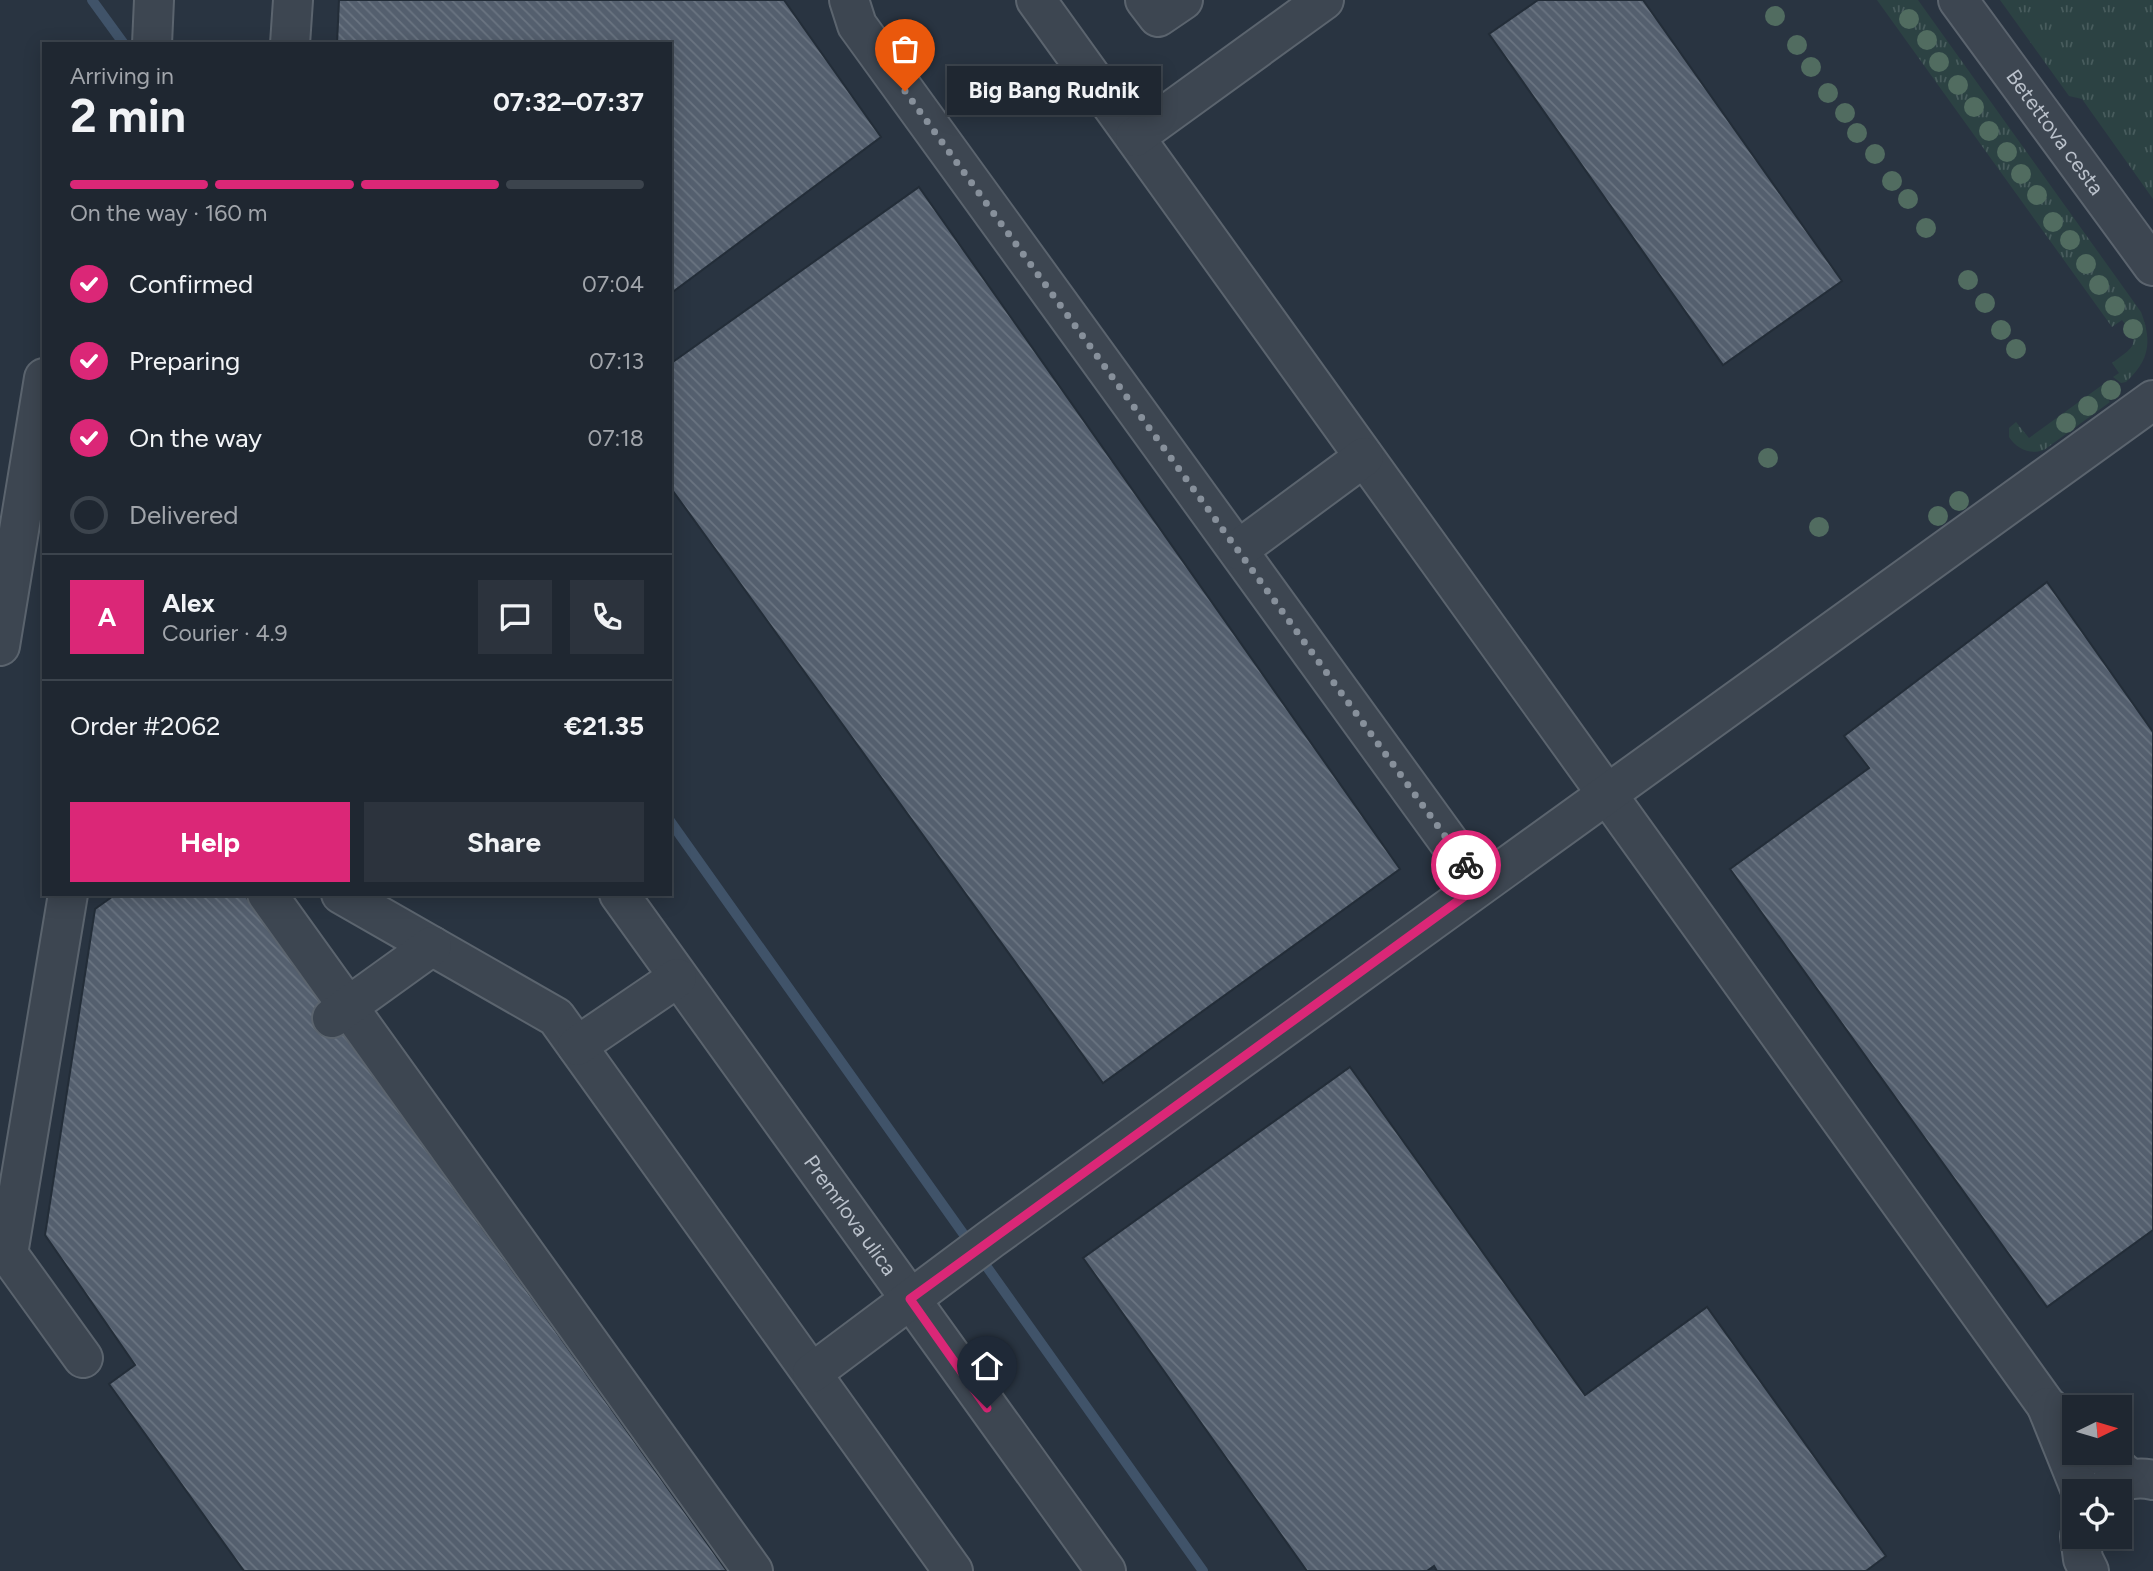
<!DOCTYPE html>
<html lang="en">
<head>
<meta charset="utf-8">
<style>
	body { margin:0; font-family:Figtree,sans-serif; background:#2c333d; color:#f1f3f6; height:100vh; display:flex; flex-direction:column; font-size:26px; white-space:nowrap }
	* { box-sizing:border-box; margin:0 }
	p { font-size:23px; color:#a1a5ab }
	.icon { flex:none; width:38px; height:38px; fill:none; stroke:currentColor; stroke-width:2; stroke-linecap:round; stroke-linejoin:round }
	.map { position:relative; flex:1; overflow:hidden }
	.sheet { position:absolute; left:42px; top:42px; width:630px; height:854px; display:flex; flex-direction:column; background:#1f2731; border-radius:0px; box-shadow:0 4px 18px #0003,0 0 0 2px #3c444d }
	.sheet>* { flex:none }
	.needle { width:46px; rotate:85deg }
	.buttons { position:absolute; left:2062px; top:1395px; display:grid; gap:14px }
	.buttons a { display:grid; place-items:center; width:70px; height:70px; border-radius:0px; background:#1f2731; box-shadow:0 4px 18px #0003,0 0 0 2px #3c444d; font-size:35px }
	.pin { position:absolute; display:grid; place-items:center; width:60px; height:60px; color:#fff; margin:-72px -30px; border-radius:50% 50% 50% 0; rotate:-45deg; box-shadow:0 0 7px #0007 }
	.pin .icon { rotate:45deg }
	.courier { position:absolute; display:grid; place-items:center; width:70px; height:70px; margin:-35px; border:5px solid #db2777; border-radius:50%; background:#fff; color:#222; box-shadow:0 2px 9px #0007 }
	.bubble { position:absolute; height:49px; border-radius:0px; background:#1f2731; box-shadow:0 4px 18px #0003,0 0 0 2px #3c444d; font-size:23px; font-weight:700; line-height:49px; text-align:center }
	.head em { font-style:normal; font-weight:700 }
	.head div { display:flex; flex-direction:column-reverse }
	.head { display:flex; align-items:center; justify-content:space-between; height:119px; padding:0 28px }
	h1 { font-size:46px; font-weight:700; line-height:52px }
	.bar { display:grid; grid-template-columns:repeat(4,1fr); gap:10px 7px; align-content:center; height:84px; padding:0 28px }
	.bar i { height:9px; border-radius:5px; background:#3c444d }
	.bar .selected { background:#db2777 }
	.bar p { grid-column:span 4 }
	.line { display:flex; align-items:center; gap:18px; padding:0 28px; border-top:2px solid #3c444d }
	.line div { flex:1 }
	.round { display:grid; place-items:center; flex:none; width:74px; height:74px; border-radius:0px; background:#2c333d }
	ol { padding:0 28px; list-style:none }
	li { display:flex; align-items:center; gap:21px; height:77px }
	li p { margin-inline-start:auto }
	li .icon { padding:7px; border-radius:50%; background:#db2777; color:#fff; stroke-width:4 }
	li:last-child { color:#a1a5ab }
	li i { width:38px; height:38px; border:4px solid #3c444d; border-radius:50% }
	.button { display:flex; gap:14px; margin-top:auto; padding:14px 28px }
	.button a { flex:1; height:80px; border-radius:0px; background:#db2777; color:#fff; font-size:28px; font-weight:700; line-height:80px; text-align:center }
	.button a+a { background:#2c333d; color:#f1f3f6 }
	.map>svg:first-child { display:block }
	.grass { fill:url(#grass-tufts) }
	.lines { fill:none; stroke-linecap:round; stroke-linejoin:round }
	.stream { stroke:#405369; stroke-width:10 }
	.building { fill:url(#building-back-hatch); stroke:#232d38; stroke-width:2 }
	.minor-casing { stroke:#5b646e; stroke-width:42 }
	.minor { stroke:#3d4651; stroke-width:38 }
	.tree { fill:#516c60 }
	.done { stroke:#87909b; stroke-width:7; stroke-dasharray:0 12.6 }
	.route { stroke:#db2777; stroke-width:9 }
	.labels { text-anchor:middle; stroke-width:6; stroke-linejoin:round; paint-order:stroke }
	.street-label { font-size:21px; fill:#bac1cb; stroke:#212b36 }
</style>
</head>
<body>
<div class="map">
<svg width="2153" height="1571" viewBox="0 0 2153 1571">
	<defs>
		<pattern id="grass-tufts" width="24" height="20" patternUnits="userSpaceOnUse" patternTransform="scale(1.75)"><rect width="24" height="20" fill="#2c4243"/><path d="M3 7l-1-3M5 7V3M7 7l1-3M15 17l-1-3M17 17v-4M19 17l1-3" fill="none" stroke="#485c5d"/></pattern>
		<pattern id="building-back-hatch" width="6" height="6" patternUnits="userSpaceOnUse" patternTransform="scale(1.75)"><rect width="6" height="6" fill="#545f6e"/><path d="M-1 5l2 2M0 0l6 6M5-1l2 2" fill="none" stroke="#6a7481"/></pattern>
	</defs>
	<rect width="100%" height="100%" fill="#293441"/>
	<g class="grass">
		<path d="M1877,0H1918L2141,312C2152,341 2150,360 2126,382L2121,383L2113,377L2119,373L2112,363C2135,346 2141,345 2122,320L2112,327Z"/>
		<polygon points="2000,0 2153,0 2153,199 2082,99 2069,96"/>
		<path d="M2105,383L2117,389L2108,399L2110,402L2044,450C2030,455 2017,449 2009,437V428L2016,422L2029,438Z"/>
	</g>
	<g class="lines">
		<g class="stream">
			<polyline points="92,0 124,44"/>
			<polyline points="670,821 1203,1571"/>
		</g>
	</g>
	<g class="building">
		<polygon points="339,0 784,0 881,137 670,294 670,44 337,44"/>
		<polygon points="1538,0 1643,0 1842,281 1723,365 1489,34"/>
		<polygon points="919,187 1400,869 1103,1083 670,487 670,364"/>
		<polygon points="2047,582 2153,732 2153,1230 2047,1307 1730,869 1869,768 1844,736"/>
		<polygon points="116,894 244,894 727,1571 244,1571 109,1384 135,1365 45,1235 95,909"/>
		<polygon points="1350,1067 1585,1395 1707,1307 1886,1556 1866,1571 1437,1571 1434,1566 1427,1571 1307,1571 1083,1258"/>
	</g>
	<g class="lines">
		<defs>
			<g id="minor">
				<polyline points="849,0 857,25 1480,885"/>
				<polyline points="1036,0 2046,1405 2074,1430"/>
				<polyline points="1145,0 1158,17 1183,0"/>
				<path id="s1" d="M1958,0L2153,266"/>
				<polyline points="152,44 154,0"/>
				<polyline points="290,44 293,0"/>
				<polyline points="1135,137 1324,0"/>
				<polyline points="1238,550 1364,457"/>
				<polyline points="0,646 44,378"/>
				<polyline points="68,894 8,1254 83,1358"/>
				<polyline points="267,894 753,1571"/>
				<polyline points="341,894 556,1017 953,1571"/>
				<path id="s2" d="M619,894L1106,1571"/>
				<polyline points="332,1018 432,946"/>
				<polyline points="577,1046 677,978"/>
				<polyline points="812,1373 991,1239 2153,400"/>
				<polyline points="2047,1407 2081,1491"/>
				<polyline points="2099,1452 2130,1479"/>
				<path d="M2104,1491C2118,1481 2136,1476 2153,1480"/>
				<polyline points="2080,1536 2083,1559 2089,1571"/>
			</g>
		</defs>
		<use href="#minor" class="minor-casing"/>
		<use href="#minor" class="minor"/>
	</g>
	<g class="tree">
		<circle cx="1775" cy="16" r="10"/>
		<circle cx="1909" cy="19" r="10"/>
		<circle cx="1927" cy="40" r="10"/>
		<circle cx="1797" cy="45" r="10"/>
		<circle cx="1939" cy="62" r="10"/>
		<circle cx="1811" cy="67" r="10"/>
		<circle cx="1958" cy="85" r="10"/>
		<circle cx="1828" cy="93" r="10"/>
		<circle cx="1974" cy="107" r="10"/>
		<circle cx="1845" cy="113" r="10"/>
		<circle cx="1989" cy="131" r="10"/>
		<circle cx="1857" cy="133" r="10"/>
		<circle cx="2007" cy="152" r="10"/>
		<circle cx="1875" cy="154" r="10"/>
		<circle cx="2021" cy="174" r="10"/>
		<circle cx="1892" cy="181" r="10"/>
		<circle cx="2037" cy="195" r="10"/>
		<circle cx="1908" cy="199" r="10"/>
		<circle cx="2053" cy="222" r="10"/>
		<circle cx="1926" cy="228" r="10"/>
		<circle cx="2070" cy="240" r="10"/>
		<circle cx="2086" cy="264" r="10"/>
		<circle cx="1968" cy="280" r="10"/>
		<circle cx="2099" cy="285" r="10"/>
		<circle cx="1985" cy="303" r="10"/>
		<circle cx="2115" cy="306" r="10"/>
		<circle cx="2133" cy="329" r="10"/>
		<circle cx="2001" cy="330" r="10"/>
		<circle cx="2016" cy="349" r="10"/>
		<circle cx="2111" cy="390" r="10"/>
		<circle cx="2088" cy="406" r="10"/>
		<circle cx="2066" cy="423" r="10"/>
		<circle cx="1768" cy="458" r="10"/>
		<circle cx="1959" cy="501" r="10"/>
		<circle cx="1938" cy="516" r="10"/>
		<circle cx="1819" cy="527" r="10"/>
	</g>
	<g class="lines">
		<polyline class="done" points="905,91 1466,865"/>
		<polyline class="route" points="987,1408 910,1299 1480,885 1466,865"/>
	</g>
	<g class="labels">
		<g class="street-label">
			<text dy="7" stroke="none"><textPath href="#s1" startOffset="164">Betettova cesta</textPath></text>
			<text dy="7" stroke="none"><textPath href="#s2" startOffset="396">Premrlova ulica</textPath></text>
		</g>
	</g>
</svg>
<div class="buttons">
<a><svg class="needle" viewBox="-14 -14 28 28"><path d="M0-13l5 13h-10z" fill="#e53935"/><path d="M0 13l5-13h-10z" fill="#a1a5ab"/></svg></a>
<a><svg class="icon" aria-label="locate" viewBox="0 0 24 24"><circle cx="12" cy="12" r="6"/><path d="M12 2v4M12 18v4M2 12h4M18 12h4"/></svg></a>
</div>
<div class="pin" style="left:905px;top:91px;background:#ea580c"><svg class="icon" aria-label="bag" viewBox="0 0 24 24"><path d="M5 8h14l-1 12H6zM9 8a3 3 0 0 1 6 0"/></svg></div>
<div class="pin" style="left:987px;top:1408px;background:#1f2937"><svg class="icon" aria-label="home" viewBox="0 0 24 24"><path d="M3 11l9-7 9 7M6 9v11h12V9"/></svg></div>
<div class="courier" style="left:1466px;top:865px"><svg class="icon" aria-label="bike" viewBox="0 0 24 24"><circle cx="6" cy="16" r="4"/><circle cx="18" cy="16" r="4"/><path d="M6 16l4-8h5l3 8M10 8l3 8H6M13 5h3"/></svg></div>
<div class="bubble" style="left:947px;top:66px;width:214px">Big Bang Rudnik</div>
<section class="sheet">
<div class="head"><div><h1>2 min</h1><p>Arriving in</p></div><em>07:32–07:37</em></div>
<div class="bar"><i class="selected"></i><i class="selected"></i><i class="selected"></i><i></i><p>On the way · 160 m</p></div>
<ol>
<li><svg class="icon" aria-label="check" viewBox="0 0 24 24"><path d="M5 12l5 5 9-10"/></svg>Confirmed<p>07:04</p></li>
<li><svg class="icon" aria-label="check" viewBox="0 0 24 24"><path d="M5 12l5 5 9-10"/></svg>Preparing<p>07:13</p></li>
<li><svg class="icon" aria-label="check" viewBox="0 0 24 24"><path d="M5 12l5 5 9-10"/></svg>On the way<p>07:18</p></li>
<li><i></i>Delivered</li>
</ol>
<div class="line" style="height:126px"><b class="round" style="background:#db2777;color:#fff">A</b><div><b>Alex</b><p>Courier · 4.9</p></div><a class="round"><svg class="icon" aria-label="chat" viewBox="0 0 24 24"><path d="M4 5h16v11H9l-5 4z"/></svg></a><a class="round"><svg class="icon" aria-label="phone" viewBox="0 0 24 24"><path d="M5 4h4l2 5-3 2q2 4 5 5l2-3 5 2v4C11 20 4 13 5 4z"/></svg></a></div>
<div class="line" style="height:91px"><div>Order #2062</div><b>€21.35</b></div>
<div class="button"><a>Help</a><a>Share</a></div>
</section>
</div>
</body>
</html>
